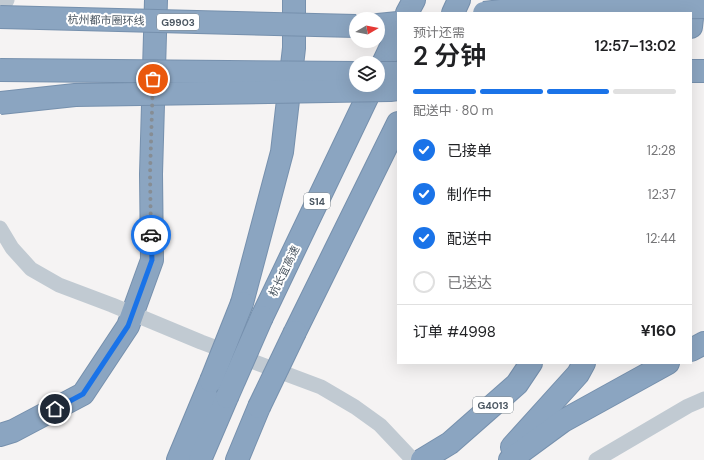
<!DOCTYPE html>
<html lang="zh">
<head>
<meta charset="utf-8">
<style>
	body { margin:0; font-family:"DM Sans","Noto Sans SC",sans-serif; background:#f2f2f2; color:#202124; height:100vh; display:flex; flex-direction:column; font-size:15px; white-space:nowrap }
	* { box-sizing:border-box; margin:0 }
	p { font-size:13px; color:#757577 }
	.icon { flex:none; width:22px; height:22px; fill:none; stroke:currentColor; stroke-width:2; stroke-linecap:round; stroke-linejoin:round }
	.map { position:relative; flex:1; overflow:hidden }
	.drawer { position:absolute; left:397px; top:12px; width:295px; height:352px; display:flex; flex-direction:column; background:#fff; border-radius:0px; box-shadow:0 4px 16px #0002 }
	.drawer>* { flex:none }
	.needle { width:26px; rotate:80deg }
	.fabs { position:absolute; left:349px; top:12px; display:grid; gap:8px }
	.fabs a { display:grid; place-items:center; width:36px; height:36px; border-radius:50%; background:#fff; box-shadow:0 4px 16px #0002; font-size:20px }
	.pin { position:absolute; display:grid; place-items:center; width:34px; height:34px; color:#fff; margin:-17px; border:2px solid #fff; border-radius:50%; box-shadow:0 1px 4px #0007 }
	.courier { position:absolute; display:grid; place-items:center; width:40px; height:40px; margin:-20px; border:3px solid #1a73e8; border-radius:50%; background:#fff; color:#222; box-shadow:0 1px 5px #0007 }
	.headline em { font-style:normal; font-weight:600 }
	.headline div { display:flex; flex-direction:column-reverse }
	.headline { display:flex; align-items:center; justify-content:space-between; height:68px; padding:0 16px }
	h1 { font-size:26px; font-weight:600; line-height:30px }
	.bar { display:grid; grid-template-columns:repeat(4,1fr); gap:6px 4px; align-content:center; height:48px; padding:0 16px }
	.bar i { height:5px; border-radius:3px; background:#e0e0e0 }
	.bar .current { background:#1a73e8 }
	.bar p { grid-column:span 4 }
	.line { display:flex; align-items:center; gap:10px; padding:0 16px; border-top:1px solid #e0e0e0 }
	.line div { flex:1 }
	ol { padding:0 16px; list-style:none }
	li { display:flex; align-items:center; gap:12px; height:44px }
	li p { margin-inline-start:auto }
	li .icon { padding:4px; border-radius:50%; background:#1a73e8; color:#fff; stroke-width:4 }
	li:last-child { color:#757577 }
	li i { width:22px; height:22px; border:2px solid #e0e0e0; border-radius:50% }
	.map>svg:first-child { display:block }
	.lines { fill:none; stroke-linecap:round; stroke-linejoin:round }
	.motorway-casing { stroke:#7690ad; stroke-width:24 }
	.minor { stroke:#c1cad2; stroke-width:15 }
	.motorway { stroke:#8ba5c1; stroke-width:22 }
	.motorway-bridge-casing { stroke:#7690ad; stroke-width:24; stroke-linecap:butt }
	.motorway-bridge { stroke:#8ba5c1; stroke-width:22 }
	.done { stroke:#868d94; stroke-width:4; stroke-dasharray:0 7.2 }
	.route { stroke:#1a73e8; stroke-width:5 }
	.labels { text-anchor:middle; stroke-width:4; stroke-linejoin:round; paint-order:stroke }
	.shield { fill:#fff; stroke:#808990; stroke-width:1 }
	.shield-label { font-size:10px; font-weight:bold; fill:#4a5661 }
	.street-label { font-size:11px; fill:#4a5661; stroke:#fff }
</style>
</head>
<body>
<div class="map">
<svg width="704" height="460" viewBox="0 0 704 460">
	<rect width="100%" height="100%" fill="#f5f3f3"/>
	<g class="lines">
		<defs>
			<g id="motorway">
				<polyline points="407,13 414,0"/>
				<polyline points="453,13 459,0"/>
				<polyline points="378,25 398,23"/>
				<polyline points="691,27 694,0"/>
				<polyline points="691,71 704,71"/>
				<polyline points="378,74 398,32"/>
				<polyline points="242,303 282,152 294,48 294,0"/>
				<polyline points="262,317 373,85"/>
				<polyline points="295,332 398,123"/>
				<polyline points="691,350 704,343"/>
				<polyline points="0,435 13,431 83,394 128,326 152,260 151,174 156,0"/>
				<polyline points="512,447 578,374 584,363"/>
				<polyline points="178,460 211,381"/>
				<polyline points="200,460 227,397"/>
				<polyline points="237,460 259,407"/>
				<polyline points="422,460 450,443 517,384 531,363"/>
				<polyline points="510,460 563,421 668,363"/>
			</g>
		</defs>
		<use href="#motorway" class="motorway-casing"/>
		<g class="minor">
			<polyline points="0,14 7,0"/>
			<polyline points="0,228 12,248 31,269 59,285 112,305 201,342 321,387 355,407 380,425 413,460"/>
			<polyline points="596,460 688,406 704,399"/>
		</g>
		<use href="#motorway" class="motorway"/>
		<defs>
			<g id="motorway-bridge">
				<polyline points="484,13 501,11 704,7"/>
				<polyline points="0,17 356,26"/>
				<polyline points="0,70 356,73"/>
				<polyline points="378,73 398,73"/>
				<polyline points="0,103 75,95 390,90 398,89"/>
				<polyline points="211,381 242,303"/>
				<polyline points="227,397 262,317"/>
				<polyline points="259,407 295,332"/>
			</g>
		</defs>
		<use href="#motorway-bridge" class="motorway-bridge-casing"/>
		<use href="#motorway-bridge" class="motorway-bridge"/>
	</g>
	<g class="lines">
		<polyline class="done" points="151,235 150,174 153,79"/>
		<polyline class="route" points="55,409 83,394 128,326 152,260 151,235"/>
	</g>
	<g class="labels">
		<g class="shield">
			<rect x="157" y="14" width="42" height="16" rx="3"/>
			<rect x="304" y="193" width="26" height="16" rx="3"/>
			<rect x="473" y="397" width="40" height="16" rx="3"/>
		</g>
		<g class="shield-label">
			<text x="178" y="26">G9903</text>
			<text x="317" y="205">S14</text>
			<text x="493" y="409">G4013</text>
		</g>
		<g class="street-label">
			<text transform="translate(106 20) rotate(1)" y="4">杭州都市圈环线</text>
			<text transform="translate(284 271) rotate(-64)" y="4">杭长宜高速</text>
		</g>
	</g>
</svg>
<div class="fabs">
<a><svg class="needle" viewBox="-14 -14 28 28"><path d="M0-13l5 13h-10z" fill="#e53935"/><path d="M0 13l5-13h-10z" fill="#757577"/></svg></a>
<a><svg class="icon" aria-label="layers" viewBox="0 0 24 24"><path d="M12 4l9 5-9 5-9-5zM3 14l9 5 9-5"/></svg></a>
</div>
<div class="pin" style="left:153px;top:79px;background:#ea580c"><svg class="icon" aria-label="bag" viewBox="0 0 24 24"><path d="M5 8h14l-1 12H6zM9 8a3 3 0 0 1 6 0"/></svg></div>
<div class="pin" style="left:55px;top:409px;background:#1f2937"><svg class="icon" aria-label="home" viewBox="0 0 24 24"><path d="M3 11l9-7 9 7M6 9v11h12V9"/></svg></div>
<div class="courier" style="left:151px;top:235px"><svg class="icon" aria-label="car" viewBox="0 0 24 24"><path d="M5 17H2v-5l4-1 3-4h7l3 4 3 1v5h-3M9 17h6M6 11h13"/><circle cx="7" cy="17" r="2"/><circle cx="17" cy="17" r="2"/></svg></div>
<section class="drawer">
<div class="headline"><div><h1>2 分钟</h1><p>预计还需</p></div><em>12:57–13:02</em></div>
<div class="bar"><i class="current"></i><i class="current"></i><i class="current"></i><i></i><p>配送中 · 80 m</p></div>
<ol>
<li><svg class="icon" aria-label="check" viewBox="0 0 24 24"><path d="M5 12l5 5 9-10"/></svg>已接单<p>12:28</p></li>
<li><svg class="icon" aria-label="check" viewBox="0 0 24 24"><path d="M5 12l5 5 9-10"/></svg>制作中<p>12:37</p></li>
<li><svg class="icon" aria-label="check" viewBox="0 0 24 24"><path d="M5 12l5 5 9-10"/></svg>配送中<p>12:44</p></li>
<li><i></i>已送达</li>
</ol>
<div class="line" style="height:52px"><div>订单 #4998</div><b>¥160</b></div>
</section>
</div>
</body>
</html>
